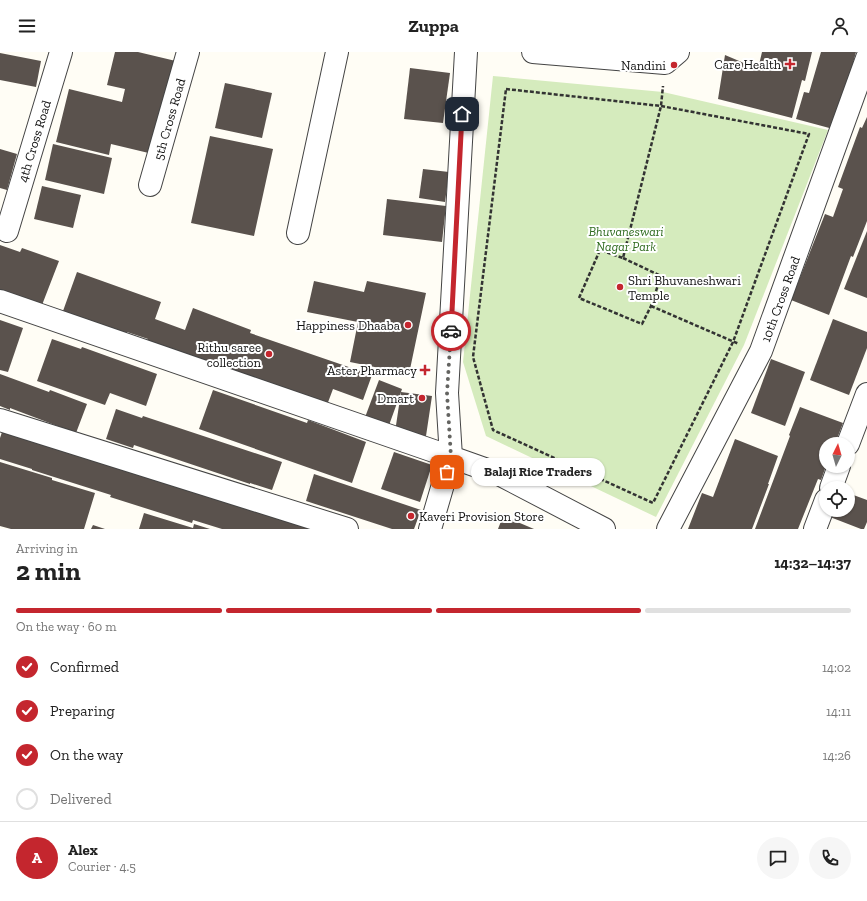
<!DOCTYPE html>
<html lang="en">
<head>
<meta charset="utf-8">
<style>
	body { margin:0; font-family:"Zilla Slab",serif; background:#f6f6f6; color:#222; height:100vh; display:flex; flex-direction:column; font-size:15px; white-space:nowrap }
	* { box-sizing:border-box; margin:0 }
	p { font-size:13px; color:#767676 }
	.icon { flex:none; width:22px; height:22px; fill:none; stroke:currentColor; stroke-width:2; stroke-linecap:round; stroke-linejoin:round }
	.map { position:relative; height:477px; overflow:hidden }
	.details { display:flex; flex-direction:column; background:#fff; flex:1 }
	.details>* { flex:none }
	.needle { width:26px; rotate:5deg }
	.buttons { position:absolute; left:819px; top:385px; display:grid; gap:8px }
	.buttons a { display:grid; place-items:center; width:36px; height:36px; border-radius:50%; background:#fff; box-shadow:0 1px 3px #0004; font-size:20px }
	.pin { position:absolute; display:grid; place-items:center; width:34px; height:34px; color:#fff; margin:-17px; border-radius:8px; box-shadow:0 2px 6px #0006 }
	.courier { position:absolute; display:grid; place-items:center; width:40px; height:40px; margin:-20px; border:3px solid #c4262e; border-radius:50%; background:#fff; color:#222; box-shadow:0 1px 5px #0007 }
	.bubble { position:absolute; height:28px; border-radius:14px; background:#fff; box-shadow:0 1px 3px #0004; font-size:13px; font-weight:800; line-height:28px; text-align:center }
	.summary em { font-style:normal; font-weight:800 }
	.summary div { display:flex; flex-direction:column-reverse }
	.summary { display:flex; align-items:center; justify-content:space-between; height:68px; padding:0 16px }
	h1 { font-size:26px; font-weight:800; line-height:30px }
	.bar { display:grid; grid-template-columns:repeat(4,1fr); gap:6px 4px; align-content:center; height:48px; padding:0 16px }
	.bar i { height:5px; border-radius:3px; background:#e0e0e0 }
	.bar .active { background:#c4262e }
	.bar p { grid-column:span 4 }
	.line { display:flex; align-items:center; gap:10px; padding:0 16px; border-top:1px solid #e0e0e0 }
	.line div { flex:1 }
	.round { display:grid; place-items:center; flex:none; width:42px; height:42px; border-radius:21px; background:#f6f6f6 }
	ol { padding:0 16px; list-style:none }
	li { display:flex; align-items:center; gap:12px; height:44px }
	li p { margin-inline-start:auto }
	li .icon { padding:4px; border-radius:50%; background:#c4262e; color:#fff; stroke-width:4 }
	li:last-child { color:#767676 }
	li i { width:22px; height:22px; border:2px solid #e0e0e0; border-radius:50% }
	header { display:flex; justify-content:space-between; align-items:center; height:52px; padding:0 16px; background:#fff; font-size:18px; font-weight:800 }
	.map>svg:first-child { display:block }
	.green { fill:#d5ebbd }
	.building { fill:#5a524d }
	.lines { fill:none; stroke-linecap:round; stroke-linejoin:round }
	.minor-casing { stroke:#444; stroke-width:24 }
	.path { stroke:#333; stroke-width:2.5; stroke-dasharray:4 2; stroke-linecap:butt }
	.minor { stroke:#fff; stroke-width:22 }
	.done { stroke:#646461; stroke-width:4; stroke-dasharray:0 7.2 }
	.route { stroke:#c4262e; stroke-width:5 }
	.poi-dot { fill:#c4262e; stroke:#fff; stroke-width:1.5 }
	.labels { text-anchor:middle; stroke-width:4; stroke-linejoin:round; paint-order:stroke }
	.poi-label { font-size:13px; fill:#111; stroke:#fff; text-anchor:end }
	.street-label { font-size:13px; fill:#111; stroke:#fff }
	.park-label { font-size:13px; font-style:italic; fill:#2f6b1f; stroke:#fff }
</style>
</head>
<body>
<header><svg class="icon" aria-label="menu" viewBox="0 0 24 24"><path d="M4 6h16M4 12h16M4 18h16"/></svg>Zuppa<svg class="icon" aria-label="person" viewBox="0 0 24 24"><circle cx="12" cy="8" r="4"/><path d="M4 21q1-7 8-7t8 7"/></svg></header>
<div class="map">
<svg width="867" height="477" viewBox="0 0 867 477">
	<rect width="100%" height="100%" fill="#fffdf5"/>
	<polygon class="green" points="493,24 663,40 828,78 744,293 656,465 486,384 463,310"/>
	<g class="building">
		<polygon points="115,0 138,0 180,10 157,103 111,92 109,103 56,90 69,37 122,50 125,37 107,33"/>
		<polygon points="762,0 812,0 805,29 802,28 792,66 718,47 725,3 758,17"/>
		<polygon points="821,0 856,0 843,50 833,77 796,67 804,40 809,41"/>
		<polygon points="0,1 41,9 36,35 0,28"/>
		<polygon points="410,16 450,21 443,71 404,67"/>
		<polygon points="225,31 272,41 262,86 215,76"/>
		<polygon points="867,65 867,169 853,205 851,204 829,263 791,248 825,162 833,165 843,137 838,135 860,75 862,76"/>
		<polygon points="210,84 273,97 254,184 191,171"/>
		<polygon points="53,92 112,106 104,142 45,128"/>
		<polygon points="0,97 17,102 7,138 0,136"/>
		<polygon points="423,117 449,120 445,150 419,146"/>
		<polygon points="42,134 81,143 73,176 34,167"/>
		<polygon points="387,147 446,154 442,190 383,183"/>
		<polygon points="867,179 867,246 844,237"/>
		<polygon points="0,193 20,200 22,196 59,209 42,253 0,238"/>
		<polygon points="77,220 161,250 155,267 185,278 193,256 251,278 250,281 372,323 363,348 333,337 327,353 147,288 148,287 127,280 126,282 63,259"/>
		<polygon points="314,229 364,240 367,229 426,241 409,322 350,310 358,270 307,260"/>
		<polygon points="833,267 867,280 867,296 849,343 810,328"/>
		<polygon points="0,268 23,276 8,320 0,318"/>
		<polygon points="52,287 81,297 82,295 157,322 146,354 110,341 105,353 37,329"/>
		<polygon points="771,307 805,320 785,374 751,361"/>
		<polygon points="0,322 49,340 50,338 87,352 76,381 10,356 10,358 0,354"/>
		<polygon points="379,328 402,337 401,340 432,344 426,384 395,380 401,340 388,376 364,368"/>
		<polygon points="213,338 307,371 308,368 366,390 352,431 199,377"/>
		<polygon points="800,355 843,371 835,392 826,392 826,414 821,428 818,427 798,477 755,477 790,384 789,383"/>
		<polygon points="116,357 142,366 143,364 282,410 272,438 250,431 250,432 134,393 133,396 106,387"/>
		<polygon points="2,380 322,477 222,477 193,468 192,471 110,445 111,443 32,418 32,417 0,407 0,386"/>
		<polygon points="735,387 778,404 768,432 769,432 752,477 688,477 702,441 713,445"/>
		<polygon points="394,400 432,413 420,450 381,437"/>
		<polygon points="0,410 52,426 52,428 95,441 84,477 11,477 0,474"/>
		<polygon points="314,422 421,458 414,477 392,477 306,449"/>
		<polygon points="848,441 867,448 867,470 864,477 861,477 830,465 832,458 848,458"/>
		<polygon points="144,461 193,476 194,472 210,477 139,477"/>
		<polygon points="503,464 534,477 498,477"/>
		<polygon points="93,473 105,477 91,477"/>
	</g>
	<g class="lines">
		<defs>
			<g id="minor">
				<polyline points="466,0 447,341 451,405 499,422 604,477"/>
				<polyline points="533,0 665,11 678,0"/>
				<polyline points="150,133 188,0"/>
				<polyline points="7,179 61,0"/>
				<polyline points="298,181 337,0"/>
				<polyline points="0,249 451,405 430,477"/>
				<polyline points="0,368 347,477"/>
				<polyline points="848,392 867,342"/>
				<polyline points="831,436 839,414"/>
				<polyline points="668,477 761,299 867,6"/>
				<polyline points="815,477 826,448"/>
			</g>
		</defs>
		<use href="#minor" class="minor-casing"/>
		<g class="path">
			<polygon points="506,37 661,54 809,82 733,290 653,451 493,378 473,305"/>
			<polyline points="623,206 661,224 651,254 642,272 579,246 600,198 623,206 661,54 663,34"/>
			<polyline points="651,254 739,292"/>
		</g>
		<use href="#minor" class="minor"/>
	</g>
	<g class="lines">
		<polyline class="done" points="447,420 451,405 447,341 451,279"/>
		<polyline class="route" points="451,279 462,62"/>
	</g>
	<g class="poi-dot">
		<path d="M788 6h4v4h4v4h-4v4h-4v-4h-4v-4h4z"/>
		<circle cx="674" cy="13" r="4"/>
		<circle cx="620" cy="235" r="4"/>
		<circle cx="408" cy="273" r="4"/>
		<circle cx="269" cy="302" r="4"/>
		<path d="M423 312h4v4h4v4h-4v4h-4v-4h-4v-4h4z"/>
		<circle cx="422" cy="346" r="4"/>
		<circle cx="411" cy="464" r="4"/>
	</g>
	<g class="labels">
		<g class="poi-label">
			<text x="781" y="17">Care Health</text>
			<text x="666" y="18">Nandini</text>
			<text x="628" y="233" text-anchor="start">Shri Bhuvaneshwari<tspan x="628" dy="15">Temple</tspan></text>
			<text x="400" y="278">Happiness Dhaaba</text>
			<text x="261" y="300">Rithu saree<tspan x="261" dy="15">collection</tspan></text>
			<text x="417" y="323">Aster Pharmacy</text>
			<text x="414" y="351">Dmart</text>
			<text x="419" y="469" text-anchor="start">Kaveri Provision Store</text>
		</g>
		<g class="street-label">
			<text transform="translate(169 67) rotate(-74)" y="5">5th Cross Road</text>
			<text transform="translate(34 89) rotate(-73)" y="5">4th Cross Road</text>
			<text transform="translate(780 247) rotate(-70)" y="5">10th Cross Road</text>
		</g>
		<g class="park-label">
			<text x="626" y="184">Bhuvaneswari<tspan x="626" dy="15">Nagar Park</tspan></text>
		</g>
	</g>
</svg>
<div class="buttons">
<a><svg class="needle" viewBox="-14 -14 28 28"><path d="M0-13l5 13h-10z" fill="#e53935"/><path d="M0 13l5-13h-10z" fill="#767676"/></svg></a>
<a><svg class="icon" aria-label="locate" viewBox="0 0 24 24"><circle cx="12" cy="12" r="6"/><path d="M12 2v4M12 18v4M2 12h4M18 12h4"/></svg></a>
</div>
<div class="pin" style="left:447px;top:420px;background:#ea580c"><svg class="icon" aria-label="bag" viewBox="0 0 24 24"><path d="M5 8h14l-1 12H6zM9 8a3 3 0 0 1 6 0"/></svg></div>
<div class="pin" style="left:462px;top:62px;background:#1f2937"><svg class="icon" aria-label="home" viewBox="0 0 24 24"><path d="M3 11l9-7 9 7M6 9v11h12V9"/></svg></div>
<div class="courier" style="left:451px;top:279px"><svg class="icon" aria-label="car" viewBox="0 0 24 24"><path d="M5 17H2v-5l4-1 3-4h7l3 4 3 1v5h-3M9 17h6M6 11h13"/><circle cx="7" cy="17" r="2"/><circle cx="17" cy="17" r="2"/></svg></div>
<div class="bubble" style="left:471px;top:406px;width:134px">Balaji Rice Traders</div>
</div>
<section class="details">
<div class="summary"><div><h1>2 min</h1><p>Arriving in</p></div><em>14:32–14:37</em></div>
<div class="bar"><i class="active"></i><i class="active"></i><i class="active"></i><i></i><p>On the way · 60 m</p></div>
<ol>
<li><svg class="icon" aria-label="check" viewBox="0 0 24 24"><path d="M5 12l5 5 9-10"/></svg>Confirmed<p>14:02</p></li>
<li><svg class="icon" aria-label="check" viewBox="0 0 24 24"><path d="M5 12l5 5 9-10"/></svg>Preparing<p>14:11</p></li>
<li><svg class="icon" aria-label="check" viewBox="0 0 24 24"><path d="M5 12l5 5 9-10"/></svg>On the way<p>14:26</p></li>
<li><i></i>Delivered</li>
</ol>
<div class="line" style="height:72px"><b class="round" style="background:#c4262e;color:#fff">A</b><div><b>Alex</b><p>Courier · 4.5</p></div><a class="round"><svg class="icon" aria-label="chat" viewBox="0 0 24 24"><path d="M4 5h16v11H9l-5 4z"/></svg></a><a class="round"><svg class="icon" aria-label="phone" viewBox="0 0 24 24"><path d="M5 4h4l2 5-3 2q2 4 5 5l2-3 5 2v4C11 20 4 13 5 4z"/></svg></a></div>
</section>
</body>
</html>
